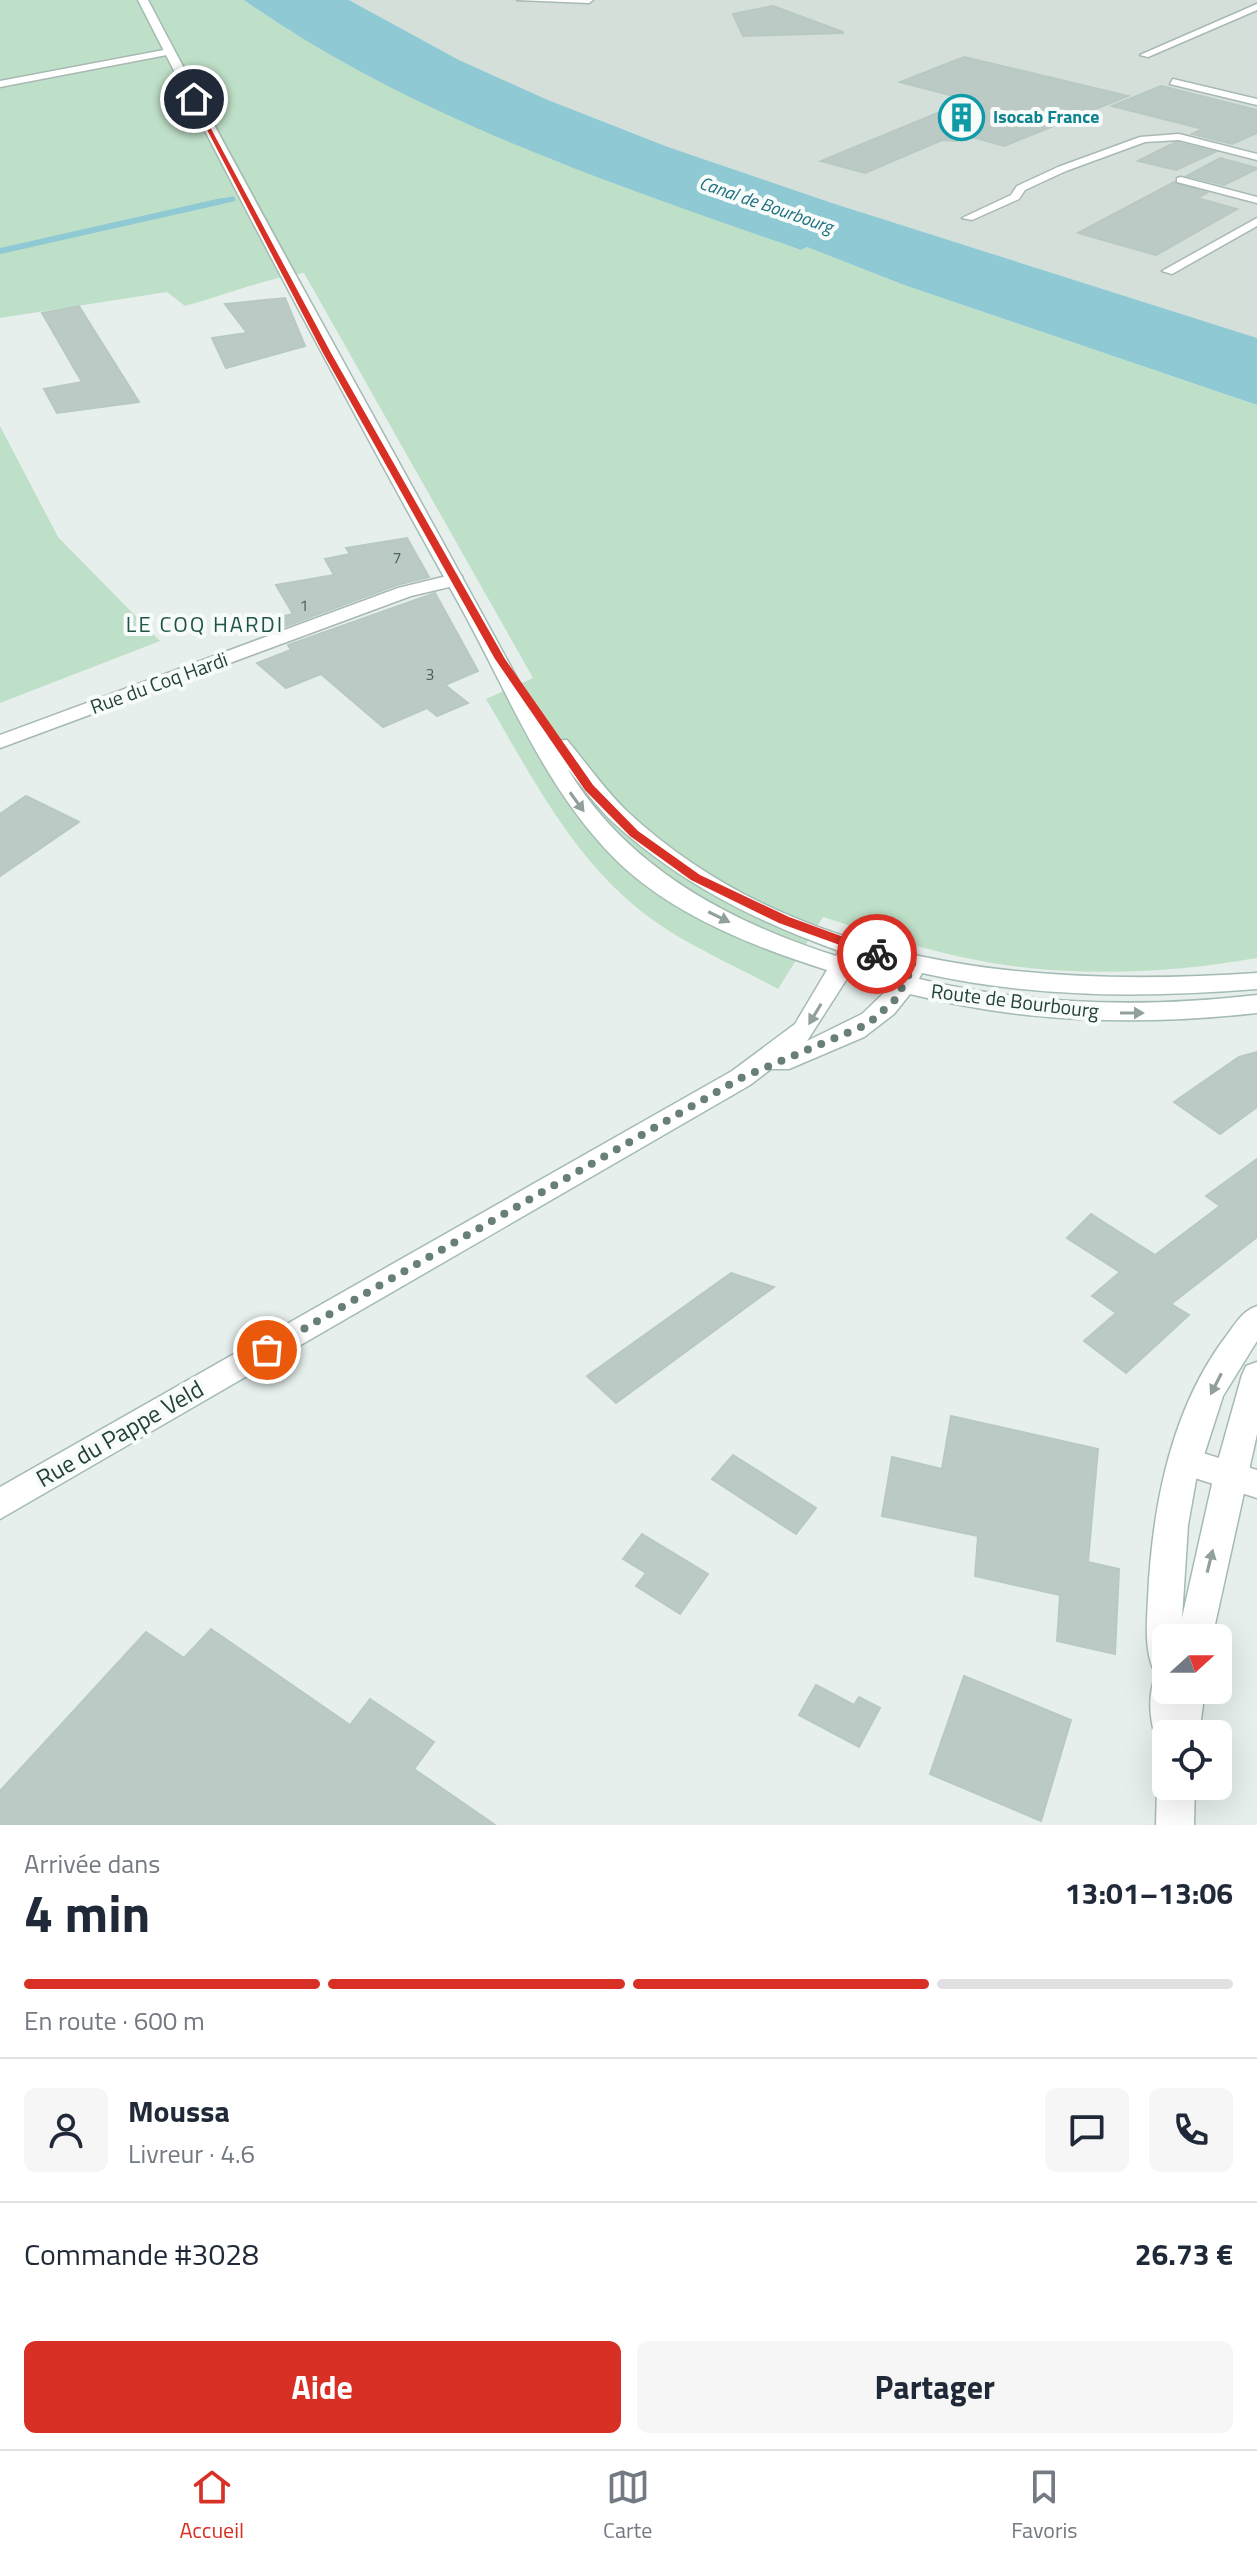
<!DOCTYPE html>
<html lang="fr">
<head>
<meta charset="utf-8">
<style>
	body { margin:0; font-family:"Titillium Web",sans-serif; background:#f6f6f7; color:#1f2937; height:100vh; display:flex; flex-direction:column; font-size:30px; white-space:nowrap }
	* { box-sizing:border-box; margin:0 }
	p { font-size:26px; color:#747a83 }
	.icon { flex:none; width:44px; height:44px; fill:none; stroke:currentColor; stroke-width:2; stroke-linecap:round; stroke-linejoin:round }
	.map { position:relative; height:1825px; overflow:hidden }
	.details { display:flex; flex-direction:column; background:#fff; flex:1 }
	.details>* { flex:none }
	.needle { width:52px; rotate:69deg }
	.controls { position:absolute; left:1152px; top:1624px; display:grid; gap:16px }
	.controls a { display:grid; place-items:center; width:80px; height:80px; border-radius:12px; background:#fff; box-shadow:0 8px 32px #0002; font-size:40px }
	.pin { position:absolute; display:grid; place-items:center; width:68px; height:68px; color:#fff; margin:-34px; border:4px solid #fff; border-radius:50%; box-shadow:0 2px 8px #0007 }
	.courier { position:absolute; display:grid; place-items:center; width:80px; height:80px; margin:-40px; border:6px solid #d93025; border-radius:50%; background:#fff; color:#222; box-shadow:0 2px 10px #0007 }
	.overview em { font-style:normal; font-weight:700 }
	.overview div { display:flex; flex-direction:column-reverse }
	.overview { display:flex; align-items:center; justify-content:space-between; height:136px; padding:0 24px }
	h1 { font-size:52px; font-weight:700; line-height:60px }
	.bar { display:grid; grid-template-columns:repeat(4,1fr); gap:12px 8px; align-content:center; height:96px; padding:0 24px }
	.bar i { height:10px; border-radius:6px; background:#e0e1e3 }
	.bar .selected { background:#d93025 }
	.bar p { grid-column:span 4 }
	.line { display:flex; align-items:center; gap:20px; padding:0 24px; border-top:2px solid #e0e1e3 }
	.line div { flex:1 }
	.round { display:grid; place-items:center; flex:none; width:84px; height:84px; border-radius:12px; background:#f6f6f7 }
	.action { display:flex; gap:16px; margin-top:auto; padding:16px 24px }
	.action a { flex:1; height:92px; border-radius:12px; background:#d93025; color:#fff; font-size:32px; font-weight:700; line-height:92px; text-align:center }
	.action a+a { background:#f6f6f7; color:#1f2937 }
	.tabs { display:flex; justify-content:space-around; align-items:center; height:112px; border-top:2px solid #e0e1e3; background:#fff; font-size:22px; color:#747a83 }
	.tabs a { display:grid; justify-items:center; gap:4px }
	.tabs .selected { color:#d93025 }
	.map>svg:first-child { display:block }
	.built { fill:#d4dfda }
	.green { fill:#bfe0c8 }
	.water { fill:#8ec9d4 }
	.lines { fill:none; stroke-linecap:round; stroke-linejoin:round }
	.stream-far1 { stroke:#8ec9d4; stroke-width:5 }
	.stream { stroke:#8ec9d4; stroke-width:6 }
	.building { fill:#bbcac4; stroke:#b8c9c2; stroke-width:2 }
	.lane-casing { stroke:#a8b8b2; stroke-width:3 }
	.street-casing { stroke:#a8b8b2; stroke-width:3 }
	.secondary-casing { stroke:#a4bbb3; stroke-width:3 }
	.lane { fill:#fff; fill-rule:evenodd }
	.street { fill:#fff; fill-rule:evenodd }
	.secondary { fill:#fff; fill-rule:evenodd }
	.oneway { fill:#92a09c }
	.route { fill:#d93025 }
	.done { stroke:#687f78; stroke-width:8; stroke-dasharray:0 14.4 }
	.labels { text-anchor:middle; stroke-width:8; stroke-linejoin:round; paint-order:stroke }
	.number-label { font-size:16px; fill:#4a645c }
	.far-culture-label { font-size:18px; font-weight:bold; fill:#0d838f; stroke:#f7fbf9; text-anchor:start }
	.far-water-label { font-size:18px; font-style:italic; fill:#1c6f80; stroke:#f7fbf9 }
	.street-label { font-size:20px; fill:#24423a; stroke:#f7fbf9 }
	.neighbourhood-label { font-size:22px; letter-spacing:2px; fill:#1f5548; stroke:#f7fbf9 }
	.near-street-label { font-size:24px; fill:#24423a; stroke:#f7fbf9 }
</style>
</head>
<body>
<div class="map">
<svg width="1257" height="1825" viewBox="0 0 1257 1825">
	<rect width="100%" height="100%" fill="#e6efeb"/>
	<polygon class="built" points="349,0 1257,0 1257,338 829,202 668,147 548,100 459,60"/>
	<g class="green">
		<path d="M0,0H244L290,31L426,104L553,160L801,250L807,247L904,285L1257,405V958C1166,974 1068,978 976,960C924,950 873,933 823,917L778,989C736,966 688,946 650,918C575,863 532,777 486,699L533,678L304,273C263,279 226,295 185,306L167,292L0,318Z"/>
		<polygon points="0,426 58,537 160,641 0,703"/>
	</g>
	<path class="water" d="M244,0H349L459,60L548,100L668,147L829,202L1257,338V405L904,285L807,247L801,250C610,183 411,117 244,0Z"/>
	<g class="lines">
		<polyline class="stream-far1" points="213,203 233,199"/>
		<polyline class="stream" points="0,251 222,201"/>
	</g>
	<g class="building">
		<polygon points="773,6 843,32 843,33 743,36 733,14"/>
		<polygon points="964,57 1128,96 1004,146 969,136 957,141 942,140 865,173 821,161 969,100 900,82"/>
		<polygon points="1161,86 1257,110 1257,133 1232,144 1192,134 1203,129 1112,106"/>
		<polygon points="1174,143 1179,143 1215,152 1176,170 1138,161"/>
		<polygon points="1220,158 1257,168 1257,169 1224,185 1187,176"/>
		<polygon points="1174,182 1207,193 1197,198 1237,209 1156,255 1078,233"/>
		<polygon points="285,298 305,346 226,368 212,338 247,333 225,304"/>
		<polygon points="79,306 87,319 139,402 57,413 44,389 82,382 42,313"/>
		<polygon points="407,538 429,577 397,585 278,629 271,619 293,614 276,585 334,575 325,559 350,554 346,548"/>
		<polygon points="435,593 478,671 445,685 468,703 437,716 427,708 383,727 321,674 286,688 257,663 291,650 288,645"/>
		<polygon points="26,796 79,822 0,876 0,814"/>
		<polygon points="1257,1052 1257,1107 1220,1134 1174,1102 1239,1057"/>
		<polygon points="1257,1159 1257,1237 1171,1304 1189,1315 1126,1373 1084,1341 1116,1313 1092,1296 1120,1272 1067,1238 1091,1214 1155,1255 1220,1206 1206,1196"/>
		<polygon points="731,1273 774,1287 616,1403 587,1376"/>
		<polygon points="951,1416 1098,1449 1088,1562 1119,1569 1115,1654 1057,1641 1060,1595 975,1576 978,1536 882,1516 892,1457 942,1469"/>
		<polygon points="733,1455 816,1508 796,1534 712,1479"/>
		<polygon points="642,1534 708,1574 680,1614 636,1586 646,1573 623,1559"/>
		<polygon points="211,1629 350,1725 370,1699 434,1742 414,1769 495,1825 0,1825 0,1791 146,1632 184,1658"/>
		<polygon points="964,1676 1071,1720 1041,1821 930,1774"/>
		<polygon points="816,1685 854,1705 859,1697 880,1708 859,1747 799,1715"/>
	</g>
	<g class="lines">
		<defs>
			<g id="lane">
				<polygon points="517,0 593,0 589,3"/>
				<polygon points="1257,4 1257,10 1148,57 1140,55"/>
				<polygon points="169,49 172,54 0,87 0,81"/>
				<polygon points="1173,79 1257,99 1257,105 1170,84"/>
				<polygon points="1179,134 1257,154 1257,160 1179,140 1145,142 1066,171 1025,190 1019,199 972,220 962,218 1011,195 1017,186 1058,167 1140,137"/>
				<polygon points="1181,177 1257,197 1257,203 1177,182 1177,178"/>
				<polygon points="1257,218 1257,226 1172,274 1162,271"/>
			</g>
			<g id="street">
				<polygon points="455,574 462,576 462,584 411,596 0,748 0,735 398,588"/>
				<polygon points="1184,1447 1257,1470 1257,1498 1173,1471 1168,1461 1173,1451"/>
			</g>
			<g id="secondary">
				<path d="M138,0H148C278,249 418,493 551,741L567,740C587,764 607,793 630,814C799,969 1039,988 1257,973V989C1144,998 1034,998 922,973L919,979C1031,1006 1143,1008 1257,995V1013C1139,1026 1025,1023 910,994L894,1014L864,1037L789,1069H771L750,1085L0,1519V1487L732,1071L795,1024L827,970C754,947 672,915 616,860C543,787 508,692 459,604C348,405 241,203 138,0ZM567,768C582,786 597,808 615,824C681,884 756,921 839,951L836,956C729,922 626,867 567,768ZM859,958L900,968L897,974L857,963ZM848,977L888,989L862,1014L807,1041Z"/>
				<path d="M1257,1306V1341L1223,1396L1196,1480L1188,1525L1182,1618L1214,1475L1242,1375L1246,1366L1257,1362V1434L1212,1638H1166V1690H1205L1199,1734H1166V1747L1158,1744C1150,1724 1147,1697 1155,1678L1164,1675L1154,1671C1144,1649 1147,1621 1148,1598C1152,1508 1171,1408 1227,1335C1236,1323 1242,1311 1257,1306Z"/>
				<polygon points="1166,1772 1166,1786 1195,1786 1194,1825 1156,1825 1157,1786"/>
			</g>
		</defs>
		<use href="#lane" class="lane-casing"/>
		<use href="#street" class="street-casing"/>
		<use href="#secondary" class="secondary-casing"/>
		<use href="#lane" class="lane"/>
		<use href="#street" class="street"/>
		<use href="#secondary" class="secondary"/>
	</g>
	<defs><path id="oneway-solid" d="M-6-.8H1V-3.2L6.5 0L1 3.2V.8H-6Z" transform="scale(2)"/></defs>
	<g class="oneway">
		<use href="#oneway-solid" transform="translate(577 802) rotate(54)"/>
		<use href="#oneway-solid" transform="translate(719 917) rotate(26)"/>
		<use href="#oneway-solid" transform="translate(1132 1013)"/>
		<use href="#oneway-solid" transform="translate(815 1014) rotate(121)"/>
		<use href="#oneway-solid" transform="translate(1216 1384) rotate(117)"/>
		<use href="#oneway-solid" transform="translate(1210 1561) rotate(-76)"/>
	</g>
	<polygon class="route" points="194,97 331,353 505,659 593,785 638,831 700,875 789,917 882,951 882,957 873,957 779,923 691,880 630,836 585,790 495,659 323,353 191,99"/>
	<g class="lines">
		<polyline class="done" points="267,1350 741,1078 868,1024 896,999 914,964 877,954"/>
	</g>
	<defs>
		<symbol id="building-ring" viewBox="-11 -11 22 22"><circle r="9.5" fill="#f7fbf9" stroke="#0f9aa8" stroke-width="1.5"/><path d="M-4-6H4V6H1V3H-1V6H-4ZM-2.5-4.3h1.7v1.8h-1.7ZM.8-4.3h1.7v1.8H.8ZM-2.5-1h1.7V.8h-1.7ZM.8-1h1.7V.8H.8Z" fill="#0f9aa8"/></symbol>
	</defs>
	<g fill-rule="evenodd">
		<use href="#building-ring" x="936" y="92" width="51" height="51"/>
	</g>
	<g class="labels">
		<g class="number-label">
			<text x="397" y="563">7</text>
			<text x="304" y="611">1</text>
			<text x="430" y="680">3</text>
		</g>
		<g class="far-culture-label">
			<text x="993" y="123">Isocab France</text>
		</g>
		<g class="far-water-label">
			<text transform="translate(766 205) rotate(19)" y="6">Canal de Bourbourg</text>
		</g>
		<g class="street-label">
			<text transform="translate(159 683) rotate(-20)" y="7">Rue du Coq Hardi</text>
			<text transform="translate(1015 1001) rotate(7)" y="7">Route de Bourbourg</text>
		</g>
		<g class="neighbourhood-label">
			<text x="205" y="632">LE COQ HARDI</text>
		</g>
		<g class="near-street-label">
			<text transform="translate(120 1434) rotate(-30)" y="8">Rue du Pappe Veld</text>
		</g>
	</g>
</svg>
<div class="controls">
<a><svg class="needle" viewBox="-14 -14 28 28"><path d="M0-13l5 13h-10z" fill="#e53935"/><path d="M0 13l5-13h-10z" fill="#747a83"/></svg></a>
<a><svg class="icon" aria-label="locate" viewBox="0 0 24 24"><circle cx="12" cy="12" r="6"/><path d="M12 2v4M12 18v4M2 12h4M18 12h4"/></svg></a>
</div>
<div class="pin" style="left:267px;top:1350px;background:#ea580c"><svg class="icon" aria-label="bag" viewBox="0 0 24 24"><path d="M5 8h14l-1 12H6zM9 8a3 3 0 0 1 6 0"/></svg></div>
<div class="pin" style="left:194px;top:99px;background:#1f2937"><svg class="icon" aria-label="home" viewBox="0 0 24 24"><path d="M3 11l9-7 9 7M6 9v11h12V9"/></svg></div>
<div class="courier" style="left:877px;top:954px"><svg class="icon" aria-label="bike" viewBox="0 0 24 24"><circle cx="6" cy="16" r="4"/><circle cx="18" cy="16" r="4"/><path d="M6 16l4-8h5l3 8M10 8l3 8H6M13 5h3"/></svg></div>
</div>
<section class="details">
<div class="overview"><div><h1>4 min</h1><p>Arrivée dans</p></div><em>13:01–13:06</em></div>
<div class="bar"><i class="selected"></i><i class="selected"></i><i class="selected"></i><i></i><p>En route · 600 m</p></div>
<div class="line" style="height:144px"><a class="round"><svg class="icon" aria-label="person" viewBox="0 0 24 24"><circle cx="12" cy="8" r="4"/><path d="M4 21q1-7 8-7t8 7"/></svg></a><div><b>Moussa</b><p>Livreur · 4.6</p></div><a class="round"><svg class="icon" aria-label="chat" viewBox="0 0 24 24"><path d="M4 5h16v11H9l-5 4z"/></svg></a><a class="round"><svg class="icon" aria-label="phone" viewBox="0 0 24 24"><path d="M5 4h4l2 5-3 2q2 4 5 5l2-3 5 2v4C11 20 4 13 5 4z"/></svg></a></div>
<div class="line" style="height:104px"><div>Commande #3028</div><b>26.73 €</b></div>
<div class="action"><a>Aide</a><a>Partager</a></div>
</section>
<nav class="tabs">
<a class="selected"><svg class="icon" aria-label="home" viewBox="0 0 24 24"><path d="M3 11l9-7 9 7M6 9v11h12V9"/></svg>Accueil</a>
<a><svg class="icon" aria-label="map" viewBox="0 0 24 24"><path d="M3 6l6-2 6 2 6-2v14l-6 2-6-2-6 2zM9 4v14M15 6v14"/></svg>Carte</a>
<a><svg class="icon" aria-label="saved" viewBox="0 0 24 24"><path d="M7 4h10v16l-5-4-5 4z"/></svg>Favoris</a>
</nav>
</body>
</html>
